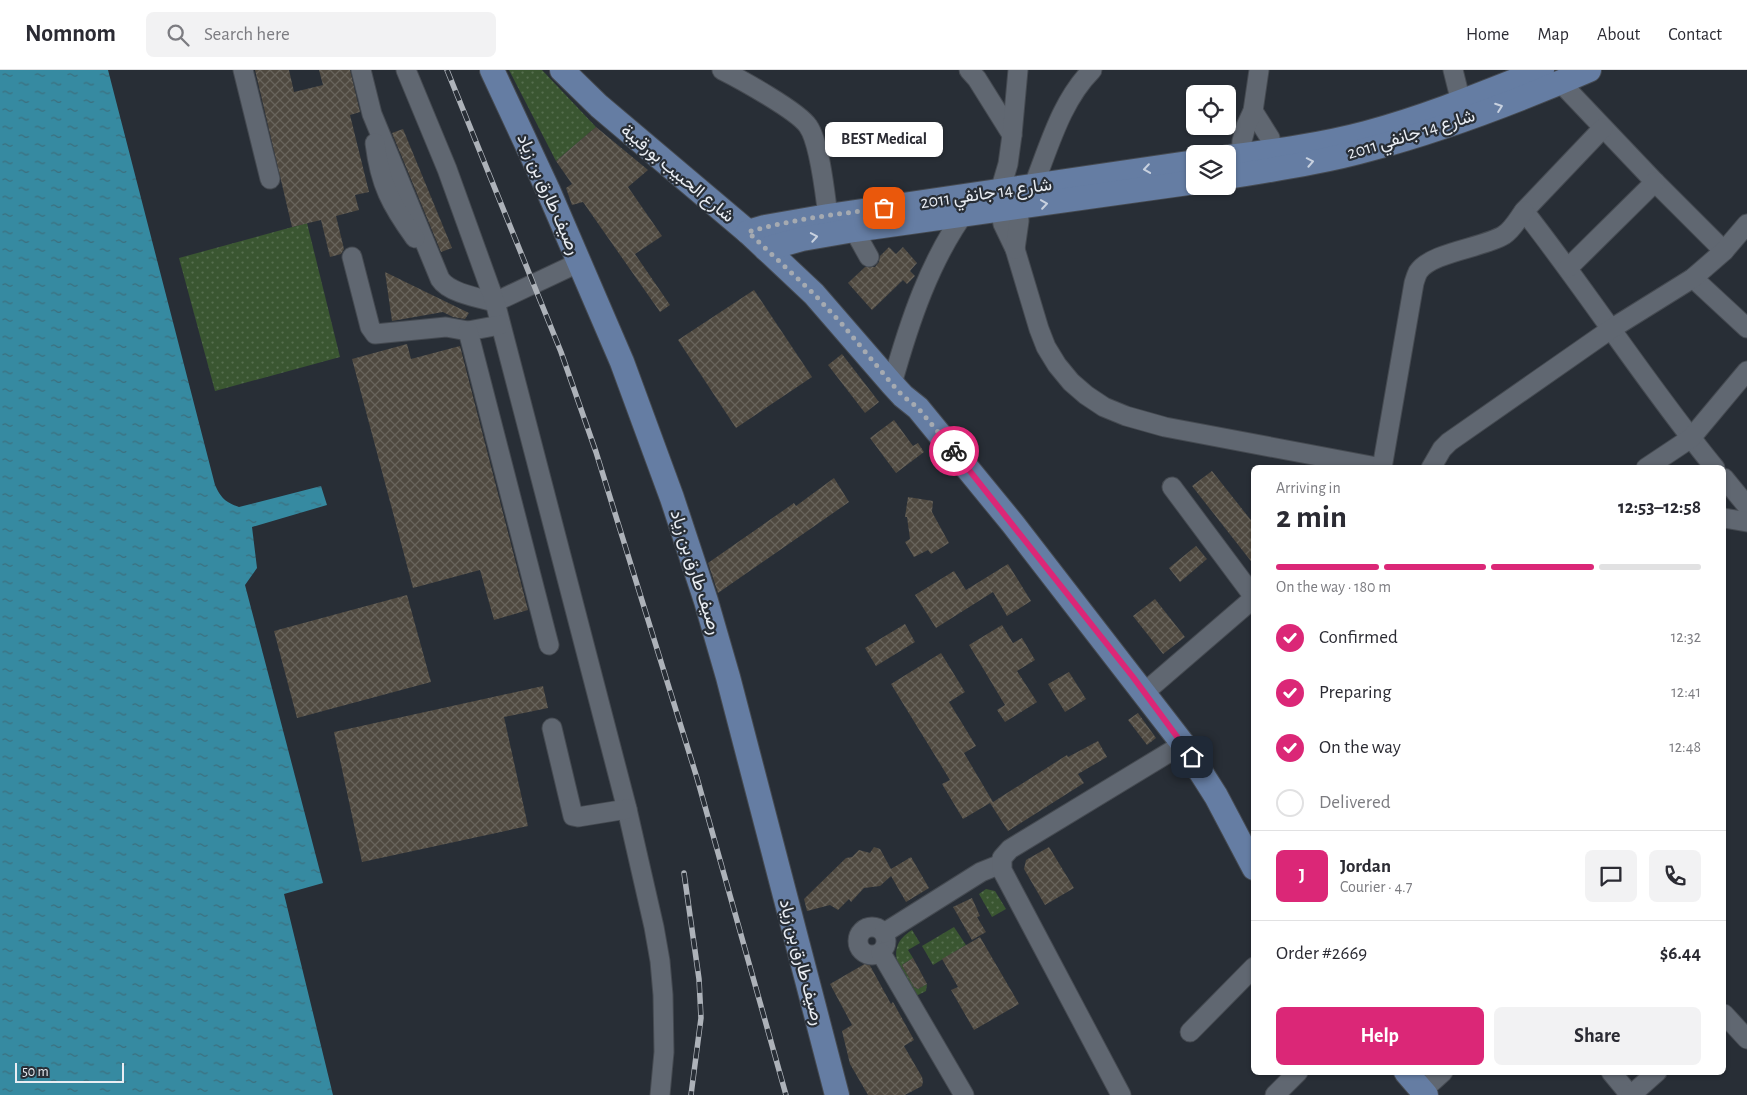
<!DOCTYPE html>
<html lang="en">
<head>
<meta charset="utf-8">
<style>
	body { margin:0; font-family:"Alegreya Sans",Vazirmatn,sans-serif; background:#f2f2f3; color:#2b2b33; height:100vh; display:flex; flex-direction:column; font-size:19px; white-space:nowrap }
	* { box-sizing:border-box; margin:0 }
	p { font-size:16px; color:#7c7c81 }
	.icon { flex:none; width:28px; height:28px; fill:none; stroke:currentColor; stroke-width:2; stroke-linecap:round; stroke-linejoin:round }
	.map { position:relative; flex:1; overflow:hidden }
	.drawer { position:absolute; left:1251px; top:395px; width:475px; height:610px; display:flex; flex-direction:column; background:#fff; border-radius:8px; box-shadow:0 1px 4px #0004 }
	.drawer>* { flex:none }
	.fabs { position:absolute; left:1186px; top:15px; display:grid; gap:10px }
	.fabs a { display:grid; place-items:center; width:50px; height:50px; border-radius:8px; background:#fff; box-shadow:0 1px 4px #0004; font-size:25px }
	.scale { position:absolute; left:15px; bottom:12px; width:109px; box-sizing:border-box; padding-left:5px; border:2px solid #e9edf3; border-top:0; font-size:14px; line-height:18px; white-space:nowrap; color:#e9edf3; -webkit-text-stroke:4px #282e36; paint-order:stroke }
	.pin { position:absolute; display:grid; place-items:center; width:42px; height:42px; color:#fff; margin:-21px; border-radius:10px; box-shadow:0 2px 8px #0006 }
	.courier { position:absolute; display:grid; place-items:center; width:50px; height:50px; margin:-25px; border:4px solid #db2777; border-radius:50%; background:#fff; color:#222; box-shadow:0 1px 6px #0007 }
	.bubble { position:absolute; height:35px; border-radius:8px; background:#fff; box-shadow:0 1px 4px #0004; font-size:16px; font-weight:700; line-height:35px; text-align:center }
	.overview em { font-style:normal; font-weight:700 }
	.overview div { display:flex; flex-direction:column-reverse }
	.overview { display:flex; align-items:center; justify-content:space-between; height:85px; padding:0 25px }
	h1 { font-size:32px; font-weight:700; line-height:38px }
	.bar { display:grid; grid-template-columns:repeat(4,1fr); gap:8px 5px; align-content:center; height:60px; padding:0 25px }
	.bar i { height:6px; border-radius:4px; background:#e1e1e2 }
	.bar .active { background:#db2777 }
	.bar p { grid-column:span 4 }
	.line { display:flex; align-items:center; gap:12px; padding:0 25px; border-top:1px solid #e1e1e2 }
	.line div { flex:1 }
	.round { display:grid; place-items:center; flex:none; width:52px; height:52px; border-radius:8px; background:#f2f2f3 }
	ol { padding:0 25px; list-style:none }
	li { display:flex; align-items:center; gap:15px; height:55px }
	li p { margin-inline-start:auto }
	li .icon { padding:5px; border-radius:50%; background:#db2777; color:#fff; stroke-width:4 }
	li:last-child { color:#7c7c81 }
	li i { width:28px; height:28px; border:2px solid #e1e1e2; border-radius:50% }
	.cta { display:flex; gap:10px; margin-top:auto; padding:10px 25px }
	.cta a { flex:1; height:58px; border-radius:8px; background:#db2777; color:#fff; font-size:20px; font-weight:700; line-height:58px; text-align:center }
	.cta a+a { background:#f2f2f3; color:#2b2b33 }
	header { display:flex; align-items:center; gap:30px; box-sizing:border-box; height:70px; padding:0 25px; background:#fff; border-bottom:1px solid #e1e1e2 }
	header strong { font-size:24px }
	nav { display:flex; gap:28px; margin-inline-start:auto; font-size:18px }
	.search { width:350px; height:45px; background:#f2f2f3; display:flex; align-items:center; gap:12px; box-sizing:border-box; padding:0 18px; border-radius:8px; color:#7c7c81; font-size:19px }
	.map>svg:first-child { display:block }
	.grass { fill:url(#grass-dots) }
	.water { fill:url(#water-ripples) }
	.building { fill:url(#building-cross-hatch) }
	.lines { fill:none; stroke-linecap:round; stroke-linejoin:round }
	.minor-casing { stroke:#454a51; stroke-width:21 }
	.major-casing { stroke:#454a51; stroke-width:26 }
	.minor { stroke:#606771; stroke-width:19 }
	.major { stroke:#657da3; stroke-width:24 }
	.rail-casing { stroke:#adb2b9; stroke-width:5.5 }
	.rail { stroke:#282e36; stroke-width:4; stroke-dasharray:11; stroke-linecap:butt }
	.oneway { stroke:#c8d1df }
	.done { stroke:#a5aab1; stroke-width:5; stroke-dasharray:0 9 }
	.route { stroke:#db2777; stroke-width:6 }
	.labels { text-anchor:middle; stroke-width:4.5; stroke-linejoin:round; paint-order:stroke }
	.street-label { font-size:18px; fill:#e9edf3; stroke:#282e36 }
</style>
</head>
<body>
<header>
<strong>Nomnom</strong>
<div class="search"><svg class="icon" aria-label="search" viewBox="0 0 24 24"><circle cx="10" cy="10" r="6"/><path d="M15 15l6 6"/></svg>Search here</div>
<nav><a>Home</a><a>Map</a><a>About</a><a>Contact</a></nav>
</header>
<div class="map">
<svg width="1747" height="1025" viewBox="0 0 1747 1025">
	<defs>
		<pattern id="grass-dots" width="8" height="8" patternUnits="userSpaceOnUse" patternTransform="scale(1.25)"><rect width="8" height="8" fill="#3a5631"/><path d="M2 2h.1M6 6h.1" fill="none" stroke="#566f4f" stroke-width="1.8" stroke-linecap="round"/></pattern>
		<pattern id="water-ripples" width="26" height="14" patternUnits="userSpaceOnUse" patternTransform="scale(1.25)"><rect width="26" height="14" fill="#368aa1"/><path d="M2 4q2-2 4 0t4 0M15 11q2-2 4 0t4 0" fill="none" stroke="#3c6f7e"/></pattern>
		<pattern id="building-cross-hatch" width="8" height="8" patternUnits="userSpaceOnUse" patternTransform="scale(1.25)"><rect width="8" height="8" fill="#4f4940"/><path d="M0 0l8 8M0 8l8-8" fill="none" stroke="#68645c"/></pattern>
	</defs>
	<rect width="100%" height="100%" fill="#282e36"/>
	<g class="grass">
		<polygon points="509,0 542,0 596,57 556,91"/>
		<polygon points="307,153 340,287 215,321 179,188"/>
		<polygon points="986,819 995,821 1006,839 992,847 979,824"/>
		<polygon points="954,857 966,875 933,895 922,876"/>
		<path d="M912,860L920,873L908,880L913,888L902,895L914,917L918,919L927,914L926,921L916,926C903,905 881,879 912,860Z"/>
	</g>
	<path class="water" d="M0,0H108L215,415C221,428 225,432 239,437L321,416L327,435L252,457L257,498L245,515L323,813L284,824L333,1025H0Z"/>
	<g class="building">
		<polygon points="255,0 289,0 294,22 323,15 319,0 350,0 360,42 350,45 369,122 355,125 359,140 336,146 344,179 341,184 330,187 321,150 292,157"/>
		<polygon points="596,57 648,100 628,117 662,166 635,184 670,235 660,242 583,132 572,135 566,118 572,114 556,91"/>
		<polygon points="403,59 452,178 441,182 392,63"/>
		<polygon points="889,177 896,184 903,177 917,193 910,201 915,206 907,214 903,210 872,240 848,213 865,197 875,197 879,192 880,186"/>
		<polygon points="385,202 430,224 469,243 465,249 453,247 443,242 392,251"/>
		<polygon points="754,220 812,307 736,358 678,270"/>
		<polygon points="407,274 411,289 460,276 528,540 494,550 480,500 413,518 352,289"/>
		<polygon points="842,284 879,332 865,343 828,295"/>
		<polygon points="894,350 913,376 918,373 924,382 896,403 870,368"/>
		<polygon points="1212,401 1254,454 1254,495 1192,416"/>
		<polygon points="834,408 849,432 718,523 708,493 794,433 796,436"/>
		<polygon points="908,427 933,431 932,442 949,473 931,484 928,480 914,487 905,472 910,469 907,447 905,447"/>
		<polygon points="1196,476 1207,489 1180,512 1169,498"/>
		<polygon points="1008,494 1031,531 1007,546 993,522 936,558 915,525 954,501 966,520"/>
		<polygon points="407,525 431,612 297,648 274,561"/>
		<polygon points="1155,529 1185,567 1163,584 1133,546"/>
		<polygon points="905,554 915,572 876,596 865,578"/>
		<polygon points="1002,555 1013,573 1022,568 1035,590 1017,601 1037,632 1005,652 997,640 1005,635 969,575"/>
		<polygon points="941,583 965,622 949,632 976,676 964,683 993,732 1067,685 1068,687 1098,671 1107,687 1078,704 1084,713 1008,761 990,733 963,749 942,714 950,710 891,614"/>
		<polygon points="1069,602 1086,629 1065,642 1048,614"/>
		<polygon points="543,616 548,638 504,647 528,756 362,792 334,662"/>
		<polygon points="1138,643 1156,668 1147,675 1128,650"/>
		<polygon points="874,777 880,779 891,799 911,787 929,818 906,832 891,806 880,816 864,818 851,832 849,829 838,840 830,835 807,841 804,829 846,788 852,787 859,780 870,783"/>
		<polygon points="1049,777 1074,818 1045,835 1024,799 1026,790"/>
		<polygon points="972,828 980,846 977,847 986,862 972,870 953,837"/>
		<polygon points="980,867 1019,934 974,960 951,920 958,917 942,889"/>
		<polygon points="913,888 927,914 918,919 914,917 902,895"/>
		<polygon points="868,892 891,934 893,932 914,970 904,976 922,1007 923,1011 922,1016 905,1025 868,1025 850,994 842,961 852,955 830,914"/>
	</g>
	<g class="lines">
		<defs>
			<g id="minor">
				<polyline points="243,0 270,109"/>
				<path d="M361,0L372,44L440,209C449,223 479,228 495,232L580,192"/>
				<polyline points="406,0 447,99 495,232 627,739 654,857 660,891 663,925 664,982 660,1025"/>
				<path d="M722,0C740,9 798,41 808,56C820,73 825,124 828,146"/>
				<polyline points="969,0 977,9 1012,65"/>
				<polyline points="1018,0 1012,65 1008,94 1000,121 1000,139 1003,154 1015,179 1039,259 1046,277 1057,295 1071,312 1086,325 1104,337 1126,346 1165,357 1382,398"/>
				<polyline points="1453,0 1461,32"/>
				<polyline points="1560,12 1655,112 1724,181"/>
				<polyline points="1253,41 1270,68 1275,94"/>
				<path d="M1603,58L1524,141C1590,225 1647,315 1715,398"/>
				<path d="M375,73C380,114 391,135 415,168"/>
				<polyline points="1243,98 1241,86 1242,71 1246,56 1253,41 1259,0"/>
				<path d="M1033,117C1049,77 1061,31 1092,0"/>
				<polyline points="854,160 869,187"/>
				<polyline points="1015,179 1019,151 1017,124"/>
				<polyline points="352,187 370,257 375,264 446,257 468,261 500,255"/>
				<polyline points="1568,198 1655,112"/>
				<polyline points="1693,208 1747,258"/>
				<polyline points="468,261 549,575"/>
				<path d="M892,314C909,253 930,189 968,138"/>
				<path d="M1382,398L1414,213C1415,210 1416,206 1418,202C1431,182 1483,178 1504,165C1513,159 1518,149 1524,141"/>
				<polyline points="1431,398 1442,379 1449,372 1611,259 1693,208 1724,181 1747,154"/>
				<polyline points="1646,398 1691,368 1747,301"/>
				<polyline points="1724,408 1747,436"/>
				<polyline points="1172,417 1254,527"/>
				<polyline points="1724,448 1747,452"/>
				<polyline points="1145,622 1254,528"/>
				<polyline points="552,658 573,746 578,747 627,739"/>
				<circle cx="872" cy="871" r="14"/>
				<polyline points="884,863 981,802 1001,794"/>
				<polyline points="881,883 964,1025"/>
				<polyline points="1724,944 1747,969"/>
				<polyline points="1190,962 1254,897"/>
				<polyline points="1611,1002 1630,1025"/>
				<polyline points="1422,1021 1443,1002"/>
				<polyline points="1121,1025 1002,800 1002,788 1010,779 1183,674"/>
				<polyline points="1275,1025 1298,1002"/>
				<polyline points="1631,1025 1657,1002"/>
			</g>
			<g id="major">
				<polyline points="492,0 548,120 622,292 672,428 706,531 728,607 837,1025"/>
				<polyline points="562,0 599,36 748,162 814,224 892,314 903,326 918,338 1013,454 1183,674 1216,726 1254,798"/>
				<path d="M1228,87C1274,81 1321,75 1366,63C1426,47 1484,23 1542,0"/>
				<path d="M1228,107C1275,99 1324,92 1370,79C1445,59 1518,31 1589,0"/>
				<polyline points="748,162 765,157 828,146 1195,92"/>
				<polyline points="766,179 802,169 854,160 1195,112"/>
				<polyline points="1406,1002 1426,1025"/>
			</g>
		</defs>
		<use href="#minor" class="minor-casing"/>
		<use href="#major" class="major-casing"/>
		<use href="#minor" class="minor"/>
		<use href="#major" class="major"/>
		<defs>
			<g id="rail">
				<polyline points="447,0 561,282 596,382 697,708 786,1025"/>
				<polyline points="684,803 699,909 701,948 691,1025"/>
			</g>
		</defs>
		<use href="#rail" class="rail-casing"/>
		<use href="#rail" class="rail"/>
	</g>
	<defs><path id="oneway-chevron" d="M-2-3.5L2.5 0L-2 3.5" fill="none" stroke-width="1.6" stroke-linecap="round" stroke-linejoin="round" transform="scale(1.25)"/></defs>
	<g class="oneway">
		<use href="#oneway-chevron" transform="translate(1499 37) rotate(-20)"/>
		<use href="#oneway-chevron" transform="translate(1310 92) rotate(-11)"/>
		<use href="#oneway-chevron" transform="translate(1147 99) rotate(172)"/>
		<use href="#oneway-chevron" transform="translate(1044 134) rotate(-8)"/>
		<use href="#oneway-chevron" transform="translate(814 167) rotate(-10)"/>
	</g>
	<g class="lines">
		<path class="done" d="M884,138C839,144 792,149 748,162L814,224L842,254L892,314L903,326L918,338L954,381"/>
		<polyline class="route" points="954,381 1133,607 1192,687"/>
	</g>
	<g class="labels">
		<g class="street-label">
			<text transform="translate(1411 64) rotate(-17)" y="6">شارع 14 جانفي 2011</text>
			<text transform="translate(678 103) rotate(40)" y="6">شارع الحبيب بورقيبة</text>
			<text transform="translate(986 123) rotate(-8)" y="6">شارع 14 جانفي 2011</text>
			<text transform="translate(549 124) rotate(66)" y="6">رصيف طارق بن زياد</text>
			<text transform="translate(696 502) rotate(72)" y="6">رصيف طارق بن زياد</text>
			<text transform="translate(802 892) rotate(75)" y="6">رصيف طارق بن زياد</text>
		</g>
	</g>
</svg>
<div class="fabs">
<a><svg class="icon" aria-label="locate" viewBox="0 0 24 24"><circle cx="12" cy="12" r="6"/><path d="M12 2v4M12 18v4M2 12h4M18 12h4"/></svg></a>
<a><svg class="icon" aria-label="layers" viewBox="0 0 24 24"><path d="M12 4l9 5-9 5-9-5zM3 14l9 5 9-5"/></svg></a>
</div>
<div class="scale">50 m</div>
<div class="pin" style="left:884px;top:138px;background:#ea580c"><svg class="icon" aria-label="bag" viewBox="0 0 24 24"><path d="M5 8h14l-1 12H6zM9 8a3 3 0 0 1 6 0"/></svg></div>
<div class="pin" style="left:1192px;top:687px;background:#1f2937"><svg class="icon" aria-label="home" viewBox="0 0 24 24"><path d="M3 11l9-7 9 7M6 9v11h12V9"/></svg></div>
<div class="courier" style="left:954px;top:381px"><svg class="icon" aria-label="bike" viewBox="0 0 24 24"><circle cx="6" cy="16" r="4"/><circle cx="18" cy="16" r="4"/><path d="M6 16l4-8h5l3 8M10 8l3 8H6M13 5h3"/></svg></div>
<div class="bubble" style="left:825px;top:52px;width:118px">BEST Medical</div>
<section class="drawer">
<div class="overview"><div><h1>2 min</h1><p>Arriving in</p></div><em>12:53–12:58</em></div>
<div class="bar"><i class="active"></i><i class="active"></i><i class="active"></i><i></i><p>On the way · 180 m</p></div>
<ol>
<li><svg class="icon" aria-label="check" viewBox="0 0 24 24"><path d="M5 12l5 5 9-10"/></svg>Confirmed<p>12:32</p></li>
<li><svg class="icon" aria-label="check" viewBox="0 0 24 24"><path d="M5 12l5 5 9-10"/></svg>Preparing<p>12:41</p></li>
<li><svg class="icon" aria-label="check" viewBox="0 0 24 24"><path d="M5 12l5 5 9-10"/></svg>On the way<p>12:48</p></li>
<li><i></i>Delivered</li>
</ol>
<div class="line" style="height:90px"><b class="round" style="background:#db2777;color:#fff">J</b><div><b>Jordan</b><p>Courier · 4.7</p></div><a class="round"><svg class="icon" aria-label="chat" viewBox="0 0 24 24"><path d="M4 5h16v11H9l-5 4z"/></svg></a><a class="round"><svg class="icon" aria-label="phone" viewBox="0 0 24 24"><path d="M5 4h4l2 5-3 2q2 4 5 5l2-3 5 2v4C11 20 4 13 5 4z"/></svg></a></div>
<div class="line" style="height:65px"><div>Order #2669</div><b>$6.44</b></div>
<div class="cta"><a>Help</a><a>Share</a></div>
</section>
</div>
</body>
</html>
